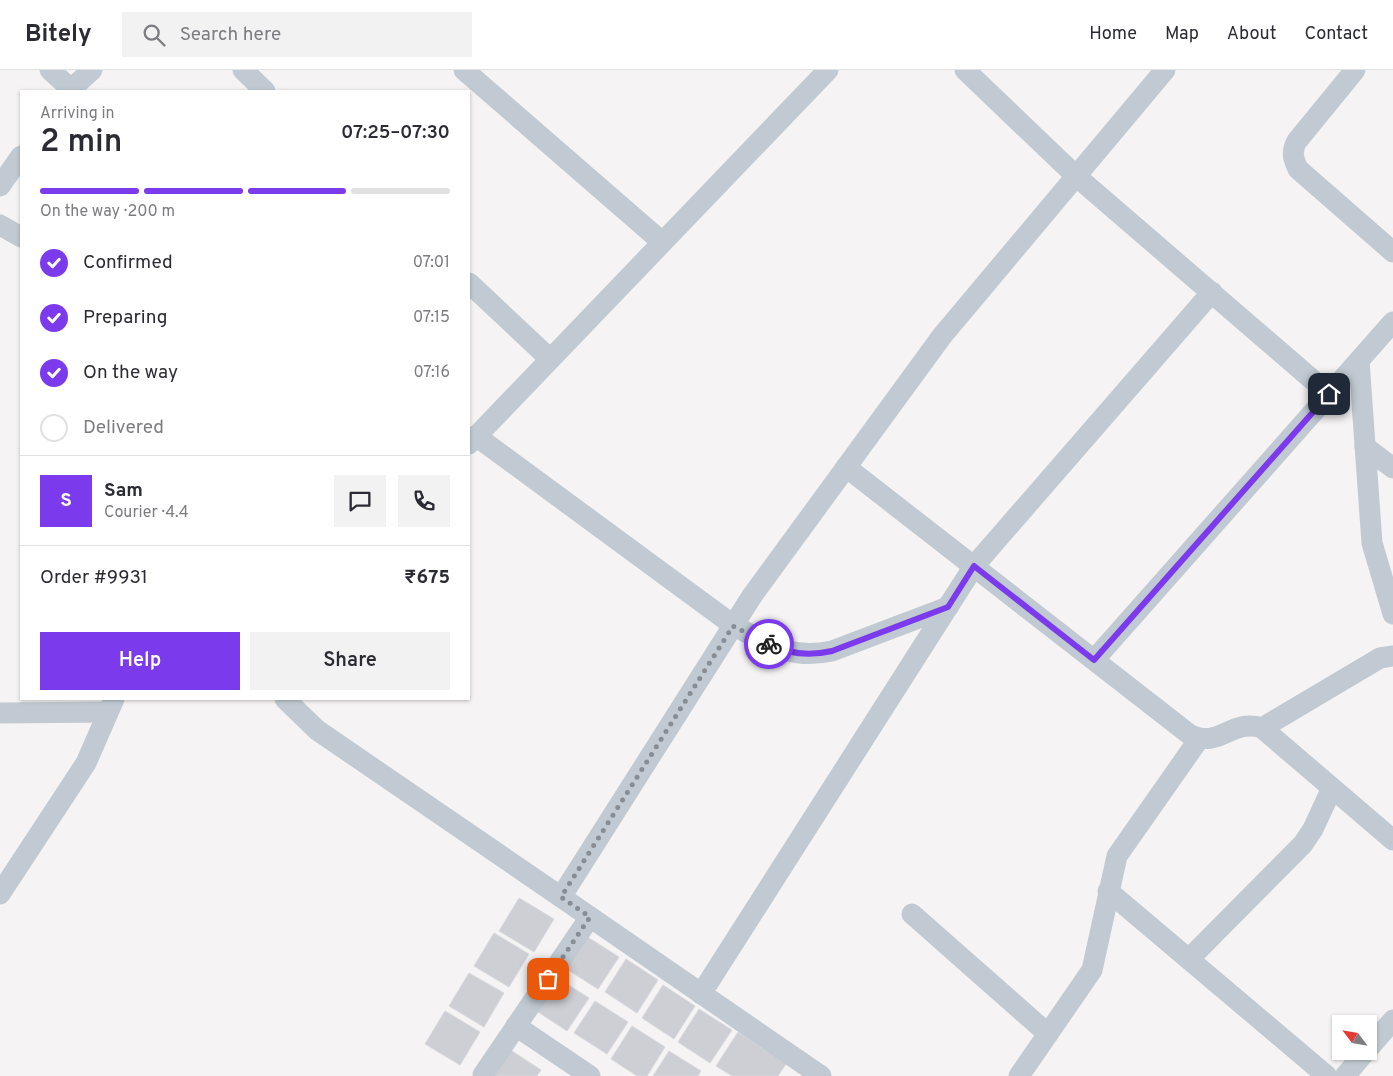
<!DOCTYPE html>
<html lang="en">
<head>
<meta charset="utf-8">
<style>
	body { margin:0; font-family:Overpass,sans-serif; background:#f2f2f3; color:#2b2b33; height:100vh; display:flex; flex-direction:column; font-size:19px; white-space:nowrap }
	* { box-sizing:border-box; margin:0 }
	p { font-size:16px; color:#7c7c81 }
	.icon { flex:none; width:28px; height:28px; fill:none; stroke:currentColor; stroke-width:2; stroke-linecap:round; stroke-linejoin:round }
	.map { position:relative; flex:1; overflow:hidden }
	.sheet { position:absolute; left:20px; top:20px; width:450px; height:610px; display:flex; flex-direction:column; background:#fff; border-radius:0px; box-shadow:0 1px 4px #0004 }
	.sheet>* { flex:none }
	.needle { width:32px; rotate:301deg }
	.buttons { position:absolute; left:1332px; top:945px; display:grid; gap:10px }
	.buttons a { display:grid; place-items:center; width:45px; height:45px; border-radius:0px; background:#fff; box-shadow:0 1px 4px #0004; font-size:25px }
	.pin { position:absolute; display:grid; place-items:center; width:42px; height:42px; color:#fff; margin:-21px; border-radius:10px; box-shadow:0 2px 8px #0006 }
	.courier { position:absolute; display:grid; place-items:center; width:50px; height:50px; margin:-25px; border:4px solid #7c3aed; border-radius:50%; background:#fff; color:#222; box-shadow:0 1px 6px #0007 }
	.headline em { font-style:normal; font-weight:600 }
	.headline div { display:flex; flex-direction:column-reverse }
	.headline { display:flex; align-items:center; justify-content:space-between; height:85px; padding:0 20px }
	h1 { font-size:32px; font-weight:600; line-height:38px }
	.bar { display:grid; grid-template-columns:repeat(4,1fr); gap:8px 5px; align-content:center; height:60px; padding:0 20px }
	.bar i { height:6px; border-radius:4px; background:#e1e1e2 }
	.bar .active { background:#7c3aed }
	.bar p { grid-column:span 4 }
	.line { display:flex; align-items:center; gap:12px; padding:0 20px; border-top:1px solid #e1e1e2 }
	.line div { flex:1 }
	.round { display:grid; place-items:center; flex:none; width:52px; height:52px; border-radius:0px; background:#f2f2f3 }
	ol { padding:0 20px; list-style:none }
	li { display:flex; align-items:center; gap:15px; height:55px }
	li p { margin-inline-start:auto }
	li .icon { padding:5px; border-radius:50%; background:#7c3aed; color:#fff; stroke-width:4 }
	li:last-child { color:#7c7c81 }
	li i { width:28px; height:28px; border:2px solid #e1e1e2; border-radius:50% }
	.button { display:flex; gap:10px; margin-top:auto; padding:10px 20px }
	.button a { flex:1; height:58px; border-radius:0px; background:#7c3aed; color:#fff; font-size:20px; font-weight:600; line-height:58px; text-align:center }
	.button a+a { background:#f2f2f3; color:#2b2b33 }
	header { display:flex; align-items:center; gap:30px; box-sizing:border-box; height:70px; padding:0 25px; background:#fff; border-bottom:1px solid #e1e1e2 }
	header strong { font-size:24px }
	nav { display:flex; gap:28px; margin-inline-start:auto; font-size:18px }
	.search { width:350px; height:45px; background:#f2f2f3; display:flex; align-items:center; gap:12px; box-sizing:border-box; padding:0 18px; border-radius:0px; color:#7c7c81; font-size:19px }
	.map>svg:first-child { display:block }
	.building { fill:#cdcfd5; stroke:#d7d9de }
	.lines { fill:none; stroke-linecap:round; stroke-linejoin:round }
	.street { stroke:#c1cad2; stroke-width:21 }
	.done { stroke:#868d94; stroke-width:5; stroke-dasharray:0 9 }
	.route { stroke:#7c3aed; stroke-width:6 }
</style>
</head>
<body>
<header>
<strong>Bitely</strong>
<div class="search"><svg class="icon" aria-label="search" viewBox="0 0 24 24"><circle cx="10" cy="10" r="6"/><path d="M15 15l6 6"/></svg>Search here</div>
<nav><a>Home</a><a>Map</a><a>About</a><a>Contact</a></nav>
</header>
<div class="map">
<svg width="1393" height="1006" viewBox="0 0 1393 1006">
	<rect width="100%" height="100%" fill="#f5f3f3"/>
	<g class="building">
		<polygon points="519,828 554,849 534,882 499,861"/>
		<polygon points="494,863 529,884 509,917 474,896"/>
		<polygon points="586,866 619,887 598,919 565,898"/>
		<polygon points="626,889 658,910 637,943 605,922"/>
		<polygon points="469,903 504,923 484,957 449,936"/>
		<polygon points="556,907 589,928 567,961 535,940"/>
		<polygon points="663,915 695,936 674,969 642,948"/>
		<polygon points="595,931 628,952 607,984 574,963"/>
		<polygon points="699,939 732,960 710,993 678,972"/>
		<polygon points="445,941 480,962 460,995 425,974"/>
		<polygon points="632,956 665,977 647,1006 637,1006 611,989"/>
		<polygon points="738,962 786,994 778,1006 732,1006 716,996"/>
		<polygon points="509,979 541,1000 537,1006 491,1006"/>
		<polygon points="669,981 701,1001 698,1006 653,1006"/>
	</g>
	<g class="lines">
		<g class="street">
			<polyline points="50,0 71,19"/>
			<polyline points="243,0 265,21"/>
			<polyline points="464,0 662,172"/>
			<polyline points="965,0 1076,106 1329,324"/>
			<path d="M1355,0L1297,71C1291,82 1293,88 1298,99L1393,182"/>
			<polyline points="69,21 92,0"/>
			<polyline points="0,116 21,86"/>
			<polyline points="0,155 21,167"/>
			<polyline points="469,213 550,289"/>
			<polyline points="1359,291 1372,473 1393,544"/>
			<path d="M476,366L733,555C769,574 790,590 832,581L948,537"/>
			<polyline points="469,374 828,0"/>
			<polyline points="1365,377 1393,398"/>
			<path d="M846,397L1189,664C1220,680 1230,648 1262,658L1393,770"/>
			<polyline points="1094,590 1393,252"/>
			<polyline points="285,629 317,660 561,827 752,526 942,266 1165,0"/>
			<polyline points="0,643 108,642"/>
			<polyline points="1262,658 1380,588 1393,586"/>
			<polyline points="1108,821 1327,1006"/>
			<polyline points="0,824 86,693 114,629"/>
			<polyline points="561,827 821,1006"/>
			<polyline points="912,844 1048,964"/>
			<polyline points="1189,889 1303,774 1313,759 1332,718"/>
			<polyline points="701,924 974,496 1212,222"/>
			<polyline points="516,956 590,1006"/>
			<polyline points="1369,978 1393,950"/>
			<polyline points="483,1005 590,847"/>
			<polyline points="1019,1006 1092,900 1117,786 1199,669"/>
			<polyline points="1345,1006 1366,981"/>
		</g>
	</g>
	<g class="lines">
		<polyline class="done" points="548,909 590,847 561,827 733,556 769,574"/>
		<path class="route" d="M769,574C790,585 810,586 832,581L948,537L974,496L1094,590L1329,324"/>
	</g>
</svg>
<div class="buttons">
<a><svg class="needle" viewBox="-14 -14 28 28"><path d="M0-13l5 13h-10z" fill="#e53935"/><path d="M0 13l5-13h-10z" fill="#7c7c81"/></svg></a>
</div>
<div class="pin" style="left:548px;top:909px;background:#ea580c"><svg class="icon" aria-label="bag" viewBox="0 0 24 24"><path d="M5 8h14l-1 12H6zM9 8a3 3 0 0 1 6 0"/></svg></div>
<div class="pin" style="left:1329px;top:324px;background:#1f2937"><svg class="icon" aria-label="home" viewBox="0 0 24 24"><path d="M3 11l9-7 9 7M6 9v11h12V9"/></svg></div>
<div class="courier" style="left:769px;top:574px"><svg class="icon" aria-label="bike" viewBox="0 0 24 24"><circle cx="6" cy="16" r="4"/><circle cx="18" cy="16" r="4"/><path d="M6 16l4-8h5l3 8M10 8l3 8H6M13 5h3"/></svg></div>
<section class="sheet">
<div class="headline"><div><h1>2 min</h1><p>Arriving in</p></div><em>07:25–07:30</em></div>
<div class="bar"><i class="active"></i><i class="active"></i><i class="active"></i><i></i><p>On the way · 200 m</p></div>
<ol>
<li><svg class="icon" aria-label="check" viewBox="0 0 24 24"><path d="M5 12l5 5 9-10"/></svg>Confirmed<p>07:01</p></li>
<li><svg class="icon" aria-label="check" viewBox="0 0 24 24"><path d="M5 12l5 5 9-10"/></svg>Preparing<p>07:15</p></li>
<li><svg class="icon" aria-label="check" viewBox="0 0 24 24"><path d="M5 12l5 5 9-10"/></svg>On the way<p>07:16</p></li>
<li><i></i>Delivered</li>
</ol>
<div class="line" style="height:90px"><b class="round" style="background:#7c3aed;color:#fff">S</b><div><b>Sam</b><p>Courier · 4.4</p></div><a class="round"><svg class="icon" aria-label="chat" viewBox="0 0 24 24"><path d="M4 5h16v11H9l-5 4z"/></svg></a><a class="round"><svg class="icon" aria-label="phone" viewBox="0 0 24 24"><path d="M5 4h4l2 5-3 2q2 4 5 5l2-3 5 2v4C11 20 4 13 5 4z"/></svg></a></div>
<div class="line" style="height:65px"><div>Order #9931</div><b>₹675</b></div>
<div class="button"><a>Help</a><a>Share</a></div>
</section>
</div>
</body>
</html>
